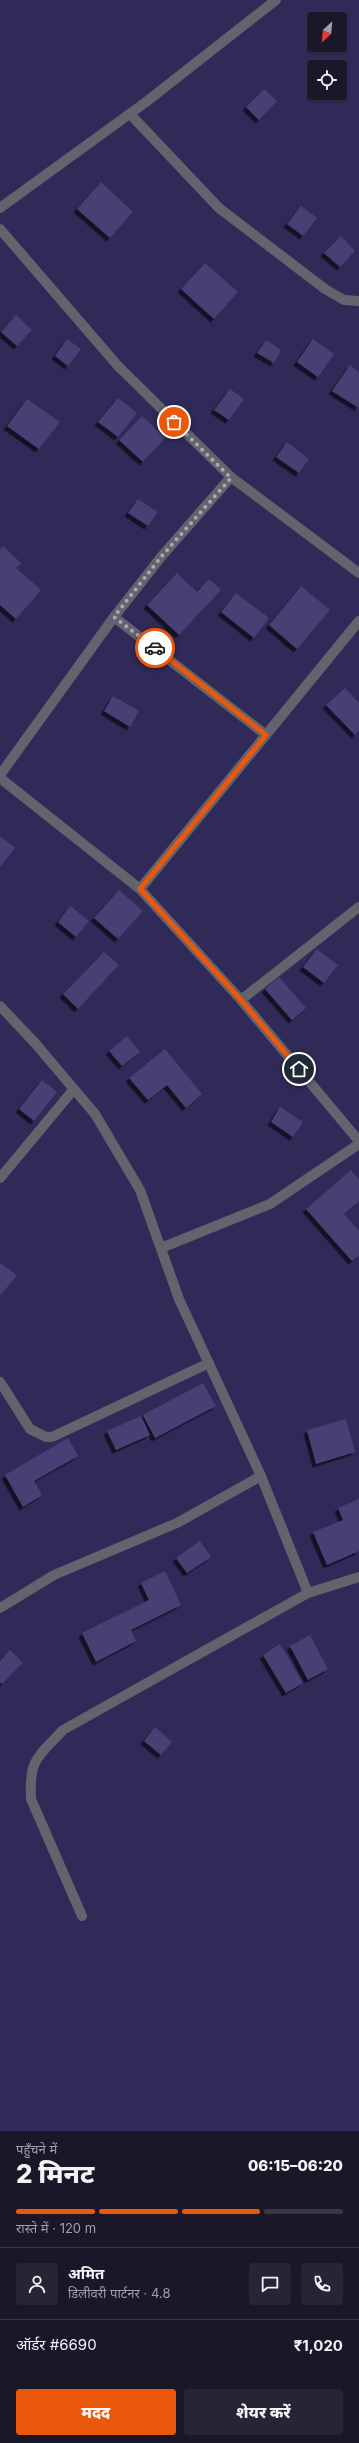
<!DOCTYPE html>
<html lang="hi">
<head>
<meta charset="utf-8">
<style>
	body { margin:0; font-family:Inter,"Noto Sans Devanagari",sans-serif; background:#272534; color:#f1f3f6; height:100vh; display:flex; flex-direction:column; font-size:15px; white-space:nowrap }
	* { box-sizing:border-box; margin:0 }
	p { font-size:13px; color:#9fa0a8 }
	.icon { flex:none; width:22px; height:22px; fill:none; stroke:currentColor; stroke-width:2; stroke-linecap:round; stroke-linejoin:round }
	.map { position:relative; height:2131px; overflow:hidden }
	.panel { display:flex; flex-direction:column; background:#1a1828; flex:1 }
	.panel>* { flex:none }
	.needle { width:26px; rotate:206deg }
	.tools { position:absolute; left:307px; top:12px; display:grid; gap:8px }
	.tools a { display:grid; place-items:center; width:40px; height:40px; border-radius:4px; background:#1a1828; box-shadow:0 1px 3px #0004,0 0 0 1px #383745; font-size:20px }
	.pin { position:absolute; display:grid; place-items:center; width:34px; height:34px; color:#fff; margin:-17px; border:2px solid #fff; border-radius:50%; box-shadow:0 1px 4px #0007 }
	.courier { position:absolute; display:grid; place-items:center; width:40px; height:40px; margin:-20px; border:3px solid #ea580c; border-radius:50%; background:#fff; color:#222; box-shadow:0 1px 5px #0007 }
	.overview em { font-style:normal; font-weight:800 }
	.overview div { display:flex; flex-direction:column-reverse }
	.overview { display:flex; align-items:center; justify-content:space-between; height:68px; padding:0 16px }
	h1 { font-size:26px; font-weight:800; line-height:30px }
	.bar { display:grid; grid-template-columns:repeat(4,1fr); gap:6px 4px; align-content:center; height:48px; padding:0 16px }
	.bar i { height:5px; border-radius:3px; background:#383745 }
	.bar .on { background:#ea580c }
	.bar p { grid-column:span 4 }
	.line { display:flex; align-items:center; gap:10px; padding:0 16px; border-top:1px solid #383745 }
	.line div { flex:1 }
	.round { display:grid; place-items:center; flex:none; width:42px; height:42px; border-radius:4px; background:#272534 }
	.primary-button { display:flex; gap:8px; margin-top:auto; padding:8px 16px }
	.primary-button a { flex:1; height:46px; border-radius:4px; background:#ea580c; color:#fff; font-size:16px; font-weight:800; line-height:46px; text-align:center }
	.primary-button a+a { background:#272534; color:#f1f3f6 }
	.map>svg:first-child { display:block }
	.green { fill:#302a58; fill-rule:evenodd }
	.building { fill:#464074; filter:url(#shadow) }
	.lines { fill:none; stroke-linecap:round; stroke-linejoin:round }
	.street { stroke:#63636e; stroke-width:10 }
	.done { stroke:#a9a7b8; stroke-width:4; stroke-dasharray:0 7.2 }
	.route { stroke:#ea580c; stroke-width:5 }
</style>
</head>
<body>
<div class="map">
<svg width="359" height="2131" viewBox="0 0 359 2131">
	<defs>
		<filter id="shadow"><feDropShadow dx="-3.5" dy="3.5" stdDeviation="0" flood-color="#0009"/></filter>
	</defs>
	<rect width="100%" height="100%" fill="#222035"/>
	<path class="green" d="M0,0H359V2131H0ZM314,19H340V45H314ZM314,67H340V93H314Z"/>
	<g class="building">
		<polygon points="264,89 277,101 259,120 246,107"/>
		<polygon points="101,182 133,212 110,238 77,209"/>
		<polygon points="301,206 317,218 303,236 287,224"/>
		<polygon points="341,236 355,251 340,267 324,253"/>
		<polygon points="205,263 238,292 214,319 181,289"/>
		<polygon points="16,315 32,330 17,346 1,332"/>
		<polygon points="67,339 81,349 68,366 55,356"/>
		<polygon points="313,339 334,354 318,377 297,362"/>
		<polygon points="266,340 281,350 274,363 257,353"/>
		<polygon points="350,365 359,372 359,408 332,391"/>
		<polygon points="230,389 244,399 229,420 214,410"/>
		<polygon points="118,398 137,413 118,437 98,422"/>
		<polygon points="27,399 60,422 39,449 7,426"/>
		<polygon points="142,416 165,438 143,462 119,440"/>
		<polygon points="287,442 309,459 299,473 276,457"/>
		<polygon points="138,499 158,512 148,526 128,513"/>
		<polygon points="3,546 21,563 16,568 41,590 16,619 0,605 0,549"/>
		<polygon points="177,573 197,592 209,579 221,590 179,635 147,605"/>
		<polygon points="301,586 330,610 297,649 269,625"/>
		<polygon points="236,593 269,618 254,638 221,612"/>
		<polygon points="345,688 359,703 359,730 355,735 326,705"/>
		<polygon points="113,696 139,711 130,727 104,711"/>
		<polygon points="0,836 15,848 0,867"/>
		<polygon points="119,890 143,911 118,939 94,918"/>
		<polygon points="70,906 89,921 76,937 58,922"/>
		<polygon points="317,949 338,965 324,983 303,967"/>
		<polygon points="104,952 119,965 78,1009 63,994"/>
		<polygon points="279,977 306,1008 292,1020 265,989"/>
		<polygon points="127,1036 140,1052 122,1066 109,1051"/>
		<polygon points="165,1049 202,1094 186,1108 167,1085 148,1100 129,1078"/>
		<polygon points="42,1080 57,1092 34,1121 19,1109"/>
		<polygon points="280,1107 303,1122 293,1137 271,1122"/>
		<polygon points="351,1170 359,1180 359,1201 344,1214 359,1231 359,1255 352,1261 306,1209"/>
		<polygon points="0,1263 17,1275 0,1296"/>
		<polygon points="203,1383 216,1406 155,1438 143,1415"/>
		<polygon points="141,1416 150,1435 116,1450 107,1431"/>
		<polygon points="346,1419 355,1452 316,1464 307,1430"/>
		<polygon points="68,1438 78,1456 34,1481 42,1495 23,1507 5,1475"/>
		<polygon points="359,1499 359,1551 327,1565 313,1532 343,1520 338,1508"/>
		<polygon points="200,1541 211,1557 187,1573 176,1558"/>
		<polygon points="165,1571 181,1605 131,1630 136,1641 96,1662 82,1633 149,1600 141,1583"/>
		<polygon points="310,1635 328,1669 308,1680 290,1646"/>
		<polygon points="280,1644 303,1683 286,1693 263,1655"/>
		<polygon points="10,1650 23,1663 2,1684 0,1682 0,1661"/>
		<polygon points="155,1727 172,1742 161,1755 144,1741"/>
	</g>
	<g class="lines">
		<g class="street">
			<polyline points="130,114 219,208 325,289 344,300 359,301"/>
			<polyline points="0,208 146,102 276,0"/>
			<polyline points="0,229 118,366 231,477 359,573"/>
			<polyline points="114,617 266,735"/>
			<polyline points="0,775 114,617 161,557 231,477"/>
			<polyline points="0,778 140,889 241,1000 359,907"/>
			<polyline points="140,889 359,621"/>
			<polyline points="241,1000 359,1141"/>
			<polyline points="0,1006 35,1043 95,1114 140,1190 179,1299 261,1476"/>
			<polyline points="0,1178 74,1089"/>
			<polyline points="161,1248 270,1204 359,1144"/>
			<polyline points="0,1382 30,1429 46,1437 52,1437 209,1363"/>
			<polyline points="0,1608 54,1575 177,1523 261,1476 308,1593"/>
			<path d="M82,1916L31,1799C29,1759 37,1758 63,1730L308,1593L359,1577"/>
		</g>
	</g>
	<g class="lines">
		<polyline class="done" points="155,648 114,617 161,557 231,478 174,422"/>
		<polyline class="route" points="155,648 266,735 140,889 241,1000 299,1069"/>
	</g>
</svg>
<div class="tools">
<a><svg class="needle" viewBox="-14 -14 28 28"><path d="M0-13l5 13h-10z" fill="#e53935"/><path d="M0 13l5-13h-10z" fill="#9fa0a8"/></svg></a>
<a><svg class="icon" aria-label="locate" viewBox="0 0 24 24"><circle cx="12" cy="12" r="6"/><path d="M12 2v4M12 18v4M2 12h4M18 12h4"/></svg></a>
</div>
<div class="pin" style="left:174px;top:422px;background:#ea580c"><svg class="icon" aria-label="bag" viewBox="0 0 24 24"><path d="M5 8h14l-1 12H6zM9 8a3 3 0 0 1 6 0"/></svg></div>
<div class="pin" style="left:299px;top:1069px;background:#1f2937"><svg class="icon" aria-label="home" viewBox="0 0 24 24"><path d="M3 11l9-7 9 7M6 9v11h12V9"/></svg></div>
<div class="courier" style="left:155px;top:648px"><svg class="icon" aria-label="car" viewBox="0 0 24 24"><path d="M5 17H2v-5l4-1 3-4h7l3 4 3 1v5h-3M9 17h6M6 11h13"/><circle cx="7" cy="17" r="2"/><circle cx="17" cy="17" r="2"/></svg></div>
</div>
<section class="panel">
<div class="overview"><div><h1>2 मिनट</h1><p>पहुँचने में</p></div><em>06:15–06:20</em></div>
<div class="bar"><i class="on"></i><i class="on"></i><i class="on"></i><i></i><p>रास्ते में · 120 m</p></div>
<div class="line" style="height:72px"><a class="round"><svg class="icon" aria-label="person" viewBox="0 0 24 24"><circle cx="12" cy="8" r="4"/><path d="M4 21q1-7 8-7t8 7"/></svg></a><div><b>अमित</b><p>डिलीवरी पार्टनर · 4.8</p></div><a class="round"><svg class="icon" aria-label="chat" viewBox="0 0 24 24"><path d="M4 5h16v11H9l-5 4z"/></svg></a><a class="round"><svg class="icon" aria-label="phone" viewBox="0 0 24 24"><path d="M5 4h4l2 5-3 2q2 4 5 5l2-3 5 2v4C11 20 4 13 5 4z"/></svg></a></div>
<div class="line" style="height:52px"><div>ऑर्डर #6690</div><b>₹1,020</b></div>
<div class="primary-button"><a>मदद</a><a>शेयर करें</a></div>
</section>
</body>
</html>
